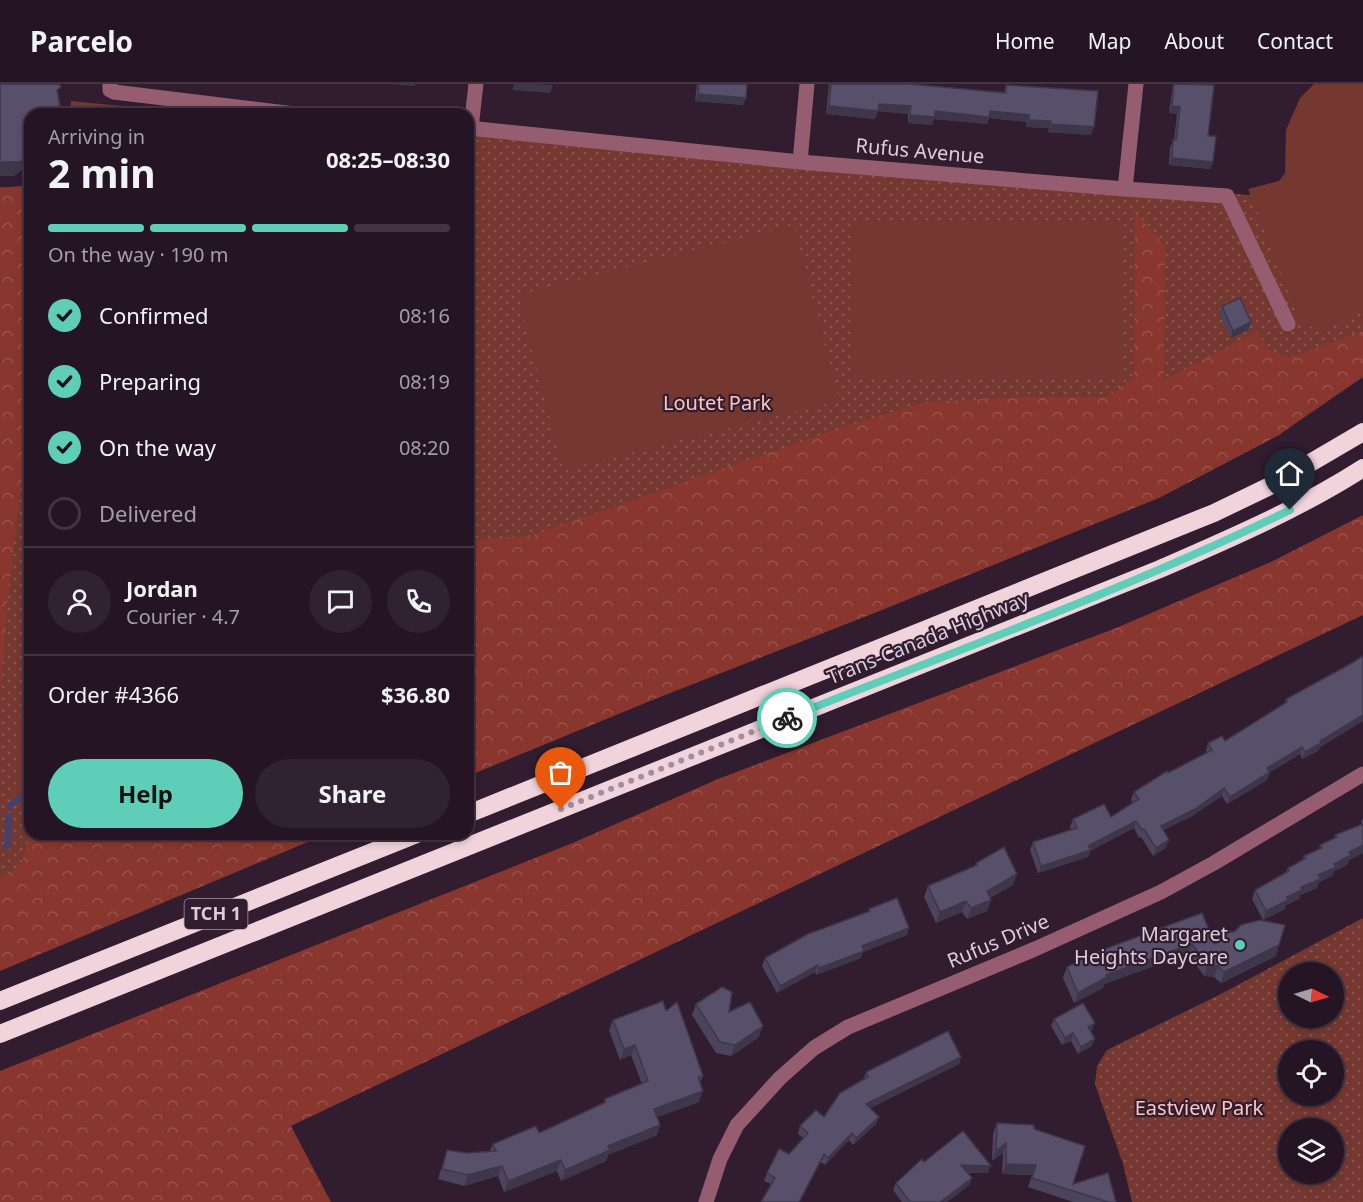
<!DOCTYPE html>
<html lang="en">
<head>
<meta charset="utf-8">
<style>
	body { margin:0; font-family:"Noto Sans",sans-serif; background:#312231; color:#f1f3f6; height:100vh; display:flex; flex-direction:column; font-size:22px; white-space:nowrap }
	* { box-sizing:border-box; margin:0 }
	p { font-size:20px; color:#a39fa6 }
	.icon { flex:none; width:33px; height:33px; fill:none; stroke:currentColor; stroke-width:2; stroke-linecap:round; stroke-linejoin:round }
	.map { position:relative; flex:1; overflow:hidden }
	.drawer { position:absolute; left:24px; top:24px; width:450px; height:732px; display:flex; flex-direction:column; background:#251524; border-radius:18px; box-shadow:0 3px 9px #0003,0 0 0 2px #423441 }
	.drawer>* { flex:none }
	.needle { width:39px; rotate:95deg }
	.controls { position:absolute; left:1278px; top:878px; display:grid; gap:12px }
	.controls a { display:grid; place-items:center; width:66px; height:66px; border-radius:50%; background:#251524; box-shadow:0 3px 9px #0003,0 0 0 2px #423441; font-size:30px }
	.pin { position:absolute; display:grid; place-items:center; width:51px; height:51px; color:#fff; margin:-62px -26px; border-radius:50% 50% 50% 0; rotate:-45deg; box-shadow:0 0 6px #0007 }
	.pin .icon { rotate:45deg }
	.courier { position:absolute; display:grid; place-items:center; width:60px; height:60px; margin:-30px; border:4px solid #5eceb8; border-radius:50%; background:#fff; color:#222; box-shadow:0 2px 8px #0007 }
	.head em { font-style:normal; font-weight:700 }
	.head div { display:flex; flex-direction:column-reverse }
	.head { display:flex; align-items:center; justify-content:space-between; height:102px; padding:0 24px }
	h1 { font-size:39px; font-weight:700; line-height:45px }
	.bar { display:grid; grid-template-columns:repeat(4,1fr); gap:9px 6px; align-content:center; height:72px; padding:0 24px }
	.bar i { height:8px; border-radius:4px; background:#423441 }
	.bar .on { background:#5eceb8 }
	.bar p { grid-column:span 4 }
	.line { display:flex; align-items:center; gap:15px; padding:0 24px; border-top:2px solid #423441 }
	.line div { flex:1 }
	.round { display:grid; place-items:center; flex:none; width:63px; height:63px; border-radius:32px; background:#312231 }
	ol { padding:0 24px; list-style:none }
	li { display:flex; align-items:center; gap:18px; height:66px }
	li p { margin-inline-start:auto }
	li .icon { padding:6px; border-radius:50%; background:#5eceb8; color:#111; stroke-width:4 }
	li:last-child { color:#a39fa6 }
	li i { width:33px; height:33px; border:3px solid #423441; border-radius:50% }
	.cta { display:flex; gap:12px; margin-top:auto; padding:12px 24px }
	.cta a { flex:1; height:69px; border-radius:36px; background:#5eceb8; color:#111; font-size:24px; font-weight:700; line-height:69px; text-align:center }
	.cta a+a { background:#312231; color:#f1f3f6 }
	header { display:flex; align-items:center; gap:36px; box-sizing:border-box; height:84px; padding:0 30px; background:#251524; border-bottom:2px solid #423441 }
	header strong { font-size:28px }
	nav { display:flex; gap:33px; margin-inline-start:auto; font-size:21px }
	.map>svg:first-child { display:block }
	.grass { fill:url(#grass-dots); fill-rule:evenodd }
	.forest { fill:url(#forest-crowns) }
	.garden { fill:#753831 }
	.lines { fill:none; stroke-linecap:round; stroke-linejoin:round }
	.stream { stroke:#444071; stroke-width:6 }
	.minor { stroke:#965d70; stroke-width:15 }
	.highway { stroke:#f1d3db; stroke-width:18 }
	.wall { fill:#4c445c }
	.shaded-wall { fill:#3e374b }
	.building { fill:#584f6b; stroke:#3e374b; stroke-width:1.5 }
	.done { stroke:#a08f9e; stroke-width:6; stroke-dasharray:0 10.8 }
	.route { stroke:#5eceb8; stroke-width:8 }
	.poi-dot { fill:#5eceb8; stroke:#311c30; stroke-width:2 }
	.labels { text-anchor:middle; stroke-width:4.5; stroke-linejoin:round; paint-order:stroke }
	.shield { fill:#311c30; stroke:#a898a6; stroke-width:1.5 }
	.shield-label { font-size:18px; font-weight:bold; fill:#dbcdd9 }
	.street-label { font-size:20px; fill:#dbcdd9; stroke:#311c30 }
	.park-label { font-size:20px; fill:#f9c7c0; stroke:#311c30 }
	.poi-label { font-size:20px; fill:#dbcdd9; stroke:#311c30; text-anchor:end }
</style>
</head>
<body>
<header>
<strong>Parcelo</strong>
<nav><a>Home</a><a>Map</a><a>About</a><a>Contact</a></nav>
</header>
<div class="map">
<svg width="1363" height="1118" viewBox="0 0 1363 1118">
	<defs>
		<pattern id="grass-dots" width="8" height="8" patternUnits="userSpaceOnUse" patternTransform="scale(1.5)"><rect width="8" height="8" fill="#753831"/><path d="M2 2h.1M6 6h.1" fill="none" stroke="#88544e" stroke-width="1.8" stroke-linecap="round"/></pattern>
		<pattern id="forest-crowns" width="20" height="18" patternUnits="userSpaceOnUse" patternTransform="scale(1.5)"><rect width="20" height="18" fill="#89372e"/><path d="M2 6a3 3 0 1 1 6 0M12 15a3 3 0 1 1 6 0" fill="none" stroke="#99534c"/></pattern>
	</defs>
	<rect width="100%" height="100%" fill="#311c30"/>
	<g class="grass">
		<polygon points="1314,0 1363,0 1363,289 1279,351 1036,460 468,689 468,50 1300,115"/>
		<polygon points="30,101 30,750 318,750 0,878 0,104"/>
		<path d="M1363,834V1118H1132L1123,1080L1095,1000L1097,982L1107,966L1219,911ZM1288,888H1334V933H1288ZM1288,966H1334V1011H1288ZM1288,1044H1334V1089H1288Z"/>
	</g>
	<g class="forest">
		<polygon points="0,103 25,104 30,111 30,327 8,511 0,612"/>
		<polygon points="1135,127 1165,162 1164,296 1257,248 1268,266 1290,274 1363,247 1363,293 1277,352 1159,414 877,528 655,615 468,692 468,457 533,451 849,341 927,318 1021,313 1107,313 1134,294"/>
		<polygon points="1363,431 1363,531 291,1042 331,1118 0,1118 0,987 575,758 718,695 1116,544 1273,477"/>
		<path d="M30,747V750H327L0,887V795C24,785 26,770 30,747Z"/>
	</g>
	<g class="garden">
		<path d="M1314,0H1363V225C1340,238 1316,259 1297,230L1248,105L1279,97L1285,89L1286,46L1300,14Z"/>
		<polygon points="71,17 163,26 162,30 70,30"/>
		<polygon points="853,137 1123,137 1122,292 852,292"/>
		<polygon points="794,141 839,316 563,386 518,211"/>
		<polygon points="30,516 30,720 14,719"/>
	</g>
	<g class="lines">
		<g class="stream">
			<polyline points="10,722 26,709 30,666"/>
			<polyline points="7,763 9,732"/>
		</g>
		<g class="minor">
			<polyline points="110,0 110,6 114,8 295,30"/>
			<polyline points="468,44 800,78 1125,105 1227,112 1288,240"/>
			<polyline points="471,44 476,0"/>
			<polyline points="800,78 807,0"/>
			<polyline points="1125,105 1136,0"/>
			<polyline points="706,1118 720,1075 737,1041 780,994 814,964 848,943 1035,865 1161,808 1214,779 1363,690"/>
		</g>
		<g class="highway">
			<polyline points="468,730 1214,429 1276,399 1363,348"/>
			<polyline points="0,917 417,750"/>
			<path d="M0,950L1160,485C1229,455 1299,425 1363,384"/>
		</g>
	</g>
	<g class="wall">
		<polygon points="697,0 747,0 746,14 743,21 695,17"/>
		<polygon points="829,0 909,0 1004,8 1006,1 1091,51 1048,48 1049,44 1026,43 1027,38 989,34 987,40 934,35 932,41 908,39 908,30 878,27 875,35 826,30"/>
		<polygon points="1173,0 1210,0 1208,52 1213,78 1210,85 1169,81 1170,63 1174,56 1177,30 1169,29"/>
		<polygon points="1222,222 1251,238 1248,246 1231,254 1219,230"/>
		<polygon points="1363,572 1363,637 1320,663 1318,667 1302,675 1300,670 1270,688 1267,696 1227,720 1222,712 1192,732 1163,746 1166,764 1153,772 1141,753 1139,754 1134,744 1090,767 1088,773 1038,789 1030,766 1033,758 1072,746 1070,743 1073,735 1111,733 1133,719 1131,715 1134,708 1207,669 1206,667 1208,659 1225,657 1284,620 1286,615 1352,579"/>
		<polygon points="1363,734 1363,769 1349,776 1347,781 1334,787 1332,792 1319,798 1317,804 1300,811 1299,815 1286,821 1285,825 1263,836 1252,815 1255,806 1286,788 1288,784 1303,775 1304,772 1319,765 1320,761 1334,755 1335,751 1362,740 1361,738"/>
		<polygon points="976,779 1013,801 990,814 991,816 987,827 967,835 962,828 936,839 924,813 928,802 975,782"/>
		<polygon points="869,825 907,851 863,868 861,874 816,891 815,888 777,909 762,882 765,874 868,828"/>
		<polygon points="1202,829 1215,860 1279,861 1276,872 1221,899 1214,893 1204,892 1188,870 1104,900 1103,904 1074,919 1063,894 1067,883"/>
		<polygon points="696,920 729,928 759,953 731,972 716,969 692,931"/>
		<polygon points="666,927 703,992 700,998 699,1018 657,1033 660,1041 657,1051 608,1071 606,1077 561,1097 557,1087 504,1108 498,1092 464,1102 438,1095 447,1066 466,1069 490,1067 493,1060 539,1049 603,1020 605,1015 642,1000 631,971 620,976 609,946 613,936"/>
		<polygon points="1054,935 1092,947 1091,947 1092,962 1078,970 1071,957 1062,961 1051,942"/>
		<polygon points="961,973 959,980 870,1024 876,1040 853,1061 849,1056 825,1081 821,1078 771,1100 764,1097 767,1089 789,1070 803,1054 798,1050 800,1042 824,1033 863,996 866,988"/>
		<polygon points="997,1039 1034,1045 1073,1100 1116,1118 1073,1118 1028,1103 1032,1091 1002,1090 1003,1069 992,1077 993,1049"/>
		<polygon points="924,1078 988,1089 967,1089 972,1094 969,1101 947,1118 902,1118 893,1106 896,1099"/>
	</g>
	<g class="shaded-wall">
		<polygon points="389,0 416,0 414,2"/>
		<polygon points="514,0 538,0 553,1 550,9 512,6"/>
		<polygon points="698,10 746,14 743,21 695,17"/>
		<polygon points="879,20 911,22 908,30 878,27 875,35 826,30 829,22"/>
		<polygon points="1172,22 1180,23 1177,30 1169,29"/>
		<polygon points="935,27 990,27 1029,31 1027,38 989,34 987,40 934,35 932,41 908,39 910,31"/>
		<polygon points="1029,36 1051,37 1049,44 1026,43"/>
		<polygon points="1051,40 1094,43 1091,51 1048,48"/>
		<polygon points="30,70 30,81 14,92 0,92 0,78"/>
		<polygon points="1172,74 1213,78 1210,85 1169,81"/>
		<polygon points="1251,238 1248,246 1231,254 1233,247"/>
		<polygon points="1363,631 1363,637 1320,663 1318,667 1302,675 1305,668 1320,657"/>
		<polygon points="1302,663 1300,670 1265,691 1267,684"/>
		<polygon points="1270,688 1267,696 1227,720 1230,713"/>
		<polygon points="1224,704 1222,712 1192,732 1158,749 1161,742"/>
		<polygon points="1136,737 1134,744 1090,767 1088,773 1038,789 1041,782 1088,762"/>
		<polygon points="1169,756 1166,764 1153,772 1156,764"/>
		<polygon points="1363,761 1363,769 1349,776 1347,781 1334,787 1332,792 1319,798 1317,804 1300,811 1299,815 1286,821 1285,825 1263,836 1266,827 1349,768"/>
		<polygon points="1017,790 1013,801 983,817 987,807"/>
		<polygon points="991,816 987,827 967,835 971,824"/>
		<polygon points="966,817 962,828 936,839 940,828"/>
		<polygon points="909,844 907,851 863,868 861,874 816,891 819,884 862,862"/>
		<polygon points="1192,860 1188,870 1104,900 1103,904 1074,919 1078,909 1106,891"/>
		<polygon points="1279,861 1276,872 1221,899 1224,888"/>
		<polygon points="818,881 815,888 777,909 780,902"/>
		<polygon points="1208,881 1218,882 1214,893 1204,892"/>
		<polygon points="1095,939 1092,947 1086,950 1088,943"/>
		<polygon points="763,942 759,953 731,972 735,961"/>
		<polygon points="1073,949 1071,957 1062,961 1065,954"/>
		<polygon points="1095,955 1092,962 1078,970 1081,963"/>
		<polygon points="635,961 631,971 620,976 624,965"/>
		<polygon points="961,973 959,980 863,1028 866,1020"/>
		<polygon points="703,1007 699,1018 650,1036 654,1025"/>
		<polygon points="879,1033 876,1040 853,1061 856,1054"/>
		<polygon points="660,1041 657,1051 608,1071 606,1077 561,1097 565,1086 608,1062"/>
		<polygon points="852,1049 849,1056 825,1081 828,1074"/>
		<polygon points="1006,1059 1003,1069 992,1077 996,1067"/>
		<polygon points="824,1070 821,1078 800,1118 799,1118"/>
		<polygon points="561,1076 557,1087 504,1108 508,1097"/>
		<polygon points="1006,1080 1036,1081 1032,1091 1002,1090"/>
		<polygon points="961,1081 991,1082 988,1089 958,1088"/>
		<polygon points="502,1082 498,1092 464,1102 468,1091"/>
		<polygon points="972,1094 969,1101 947,1118 940,1118"/>
	</g>
	<g class="building">
		<polygon points="0,0 59,0 61,3 57,6 60,21 59,30 30,30 30,70 20,78 0,78"/>
		<polygon points="699,0 747,0 746,14 698,10"/>
		<polygon points="831,0 909,0 1006,9 1006,1 1098,7 1094,43 1051,40 1051,37 1029,36 1029,31 990,27 989,33 935,27 935,33 910,31 911,22 879,20 878,27 829,22"/>
		<polygon points="1174,0 1214,1 1208,52 1216,52 1213,78 1172,74 1173,56 1176,56 1180,23 1172,22"/>
		<polygon points="1240,214 1251,238 1233,247 1222,222"/>
		<polygon points="1363,572 1363,631 1320,657 1321,659 1305,668 1302,663 1267,684 1270,688 1230,713 1224,704 1195,725 1161,742 1169,756 1156,764 1144,745 1142,746 1136,737 1088,762 1091,766 1041,782 1033,758 1077,744 1073,735 1104,720 1111,733 1139,715 1134,708 1167,687 1168,689 1212,666 1208,659 1222,652 1225,657 1287,618 1286,615 1352,579"/>
		<polygon points="1363,740 1363,761 1349,768 1351,771 1334,780 1336,783 1318,791 1321,795 1301,803 1302,806 1287,813 1288,816 1266,827 1255,806 1289,787 1288,784 1306,774 1304,772 1322,764 1320,761 1337,753 1335,751"/>
		<polygon points="1004,763 1017,790 987,807 991,816 971,824 966,817 940,828 928,802 977,781 976,779"/>
		<polygon points="897,814 909,844 862,862 864,867 819,884 818,881 780,902 765,874 808,850 870,827 869,825"/>
		<polygon points="1202,829 1215,860 1226,848 1234,848 1241,841 1260,836 1285,841 1279,861 1224,888 1218,882 1208,881 1192,860 1106,891 1107,893 1078,909 1067,883 1094,869"/>
		<polygon points="722,903 732,908 729,928 750,918 763,942 735,961 720,958 696,920"/>
		<polygon points="663,917 666,927 677,918 703,992 698,993 703,1007 654,1025 660,1041 608,1062 610,1066 565,1086 561,1076 508,1097 502,1082 468,1091 442,1085 447,1066 466,1069 496,1067 493,1060 536,1042 539,1049 606,1018 605,1015 648,997 635,961 624,965 613,936"/>
		<polygon points="1083,919 1095,939 1088,943 1095,955 1081,963 1073,949 1065,954 1054,935"/>
		<polygon points="948,947 961,973 866,1020 879,1033 856,1054 852,1049 828,1074 824,1070 799,1118 761,1118 775,1094 767,1089 779,1065 789,1070 808,1049 800,1042 816,1026 824,1033 840,1009 868,993 866,988"/>
		<polygon points="997,1039 1034,1041 1034,1045 1085,1062 1073,1100 1108,1089 1116,1118 1108,1118 1032,1094 1036,1081 1006,1080 1006,1059 996,1067"/>
		<polygon points="963,1047 991,1082 961,1081 972,1094 940,1118 910,1118 896,1099 922,1075 924,1078"/>
	</g>
	<g class="lines">
		<polyline class="done" points="561,725 787,634"/>
		<path class="route" d="M787,634C955,567 1128,505 1290,426"/>
	</g>
	<circle class="poi-dot" cx="1240" cy="861" r="6"/>
	<g class="labels">
		<rect class="shield" x="184.5" y="815" width="63" height="30" rx="4.5"/>
		<g class="shield-label">
			<text x="216" y="836">TCH 1</text>
		</g>
		<g class="street-label">
			<text transform="translate(920 67) rotate(5)" y="7">Rufus Avenue</text>
			<text transform="translate(928 554) rotate(-22)" y="7">Trans-Canada Highway</text>
			<text transform="translate(998 857) rotate(-23)" y="7">Rufus Drive</text>
		</g>
		<g class="park-label">
			<text x="717" y="326">Loutet Park</text>
			<text x="1199" y="1031">Eastview Park</text>
		</g>
		<g class="poi-label">
			<text x="1228" y="857">Margaret<tspan x="1228" dy="23">Heights Daycare</tspan></text>
		</g>
	</g>
</svg>
<div class="controls">
<a><svg class="needle" viewBox="-14 -14 28 28"><path d="M0-13l5 13h-10z" fill="#e53935"/><path d="M0 13l5-13h-10z" fill="#a39fa6"/></svg></a>
<a><svg class="icon" aria-label="locate" viewBox="0 0 24 24"><circle cx="12" cy="12" r="6"/><path d="M12 2v4M12 18v4M2 12h4M18 12h4"/></svg></a>
<a><svg class="icon" aria-label="layers" viewBox="0 0 24 24"><path d="M12 4l9 5-9 5-9-5zM3 14l9 5 9-5"/></svg></a>
</div>
<div class="pin" style="left:561px;top:725px;background:#ea580c"><svg class="icon" aria-label="bag" viewBox="0 0 24 24"><path d="M5 8h14l-1 12H6zM9 8a3 3 0 0 1 6 0"/></svg></div>
<div class="pin" style="left:1290px;top:426px;background:#1f2937"><svg class="icon" aria-label="home" viewBox="0 0 24 24"><path d="M3 11l9-7 9 7M6 9v11h12V9"/></svg></div>
<div class="courier" style="left:787px;top:634px"><svg class="icon" aria-label="bike" viewBox="0 0 24 24"><circle cx="6" cy="16" r="4"/><circle cx="18" cy="16" r="4"/><path d="M6 16l4-8h5l3 8M10 8l3 8H6M13 5h3"/></svg></div>
<section class="drawer">
<div class="head"><div><h1>2 min</h1><p>Arriving in</p></div><em>08:25–08:30</em></div>
<div class="bar"><i class="on"></i><i class="on"></i><i class="on"></i><i></i><p>On the way · 190 m</p></div>
<ol>
<li><svg class="icon" aria-label="check" viewBox="0 0 24 24"><path d="M5 12l5 5 9-10"/></svg>Confirmed<p>08:16</p></li>
<li><svg class="icon" aria-label="check" viewBox="0 0 24 24"><path d="M5 12l5 5 9-10"/></svg>Preparing<p>08:19</p></li>
<li><svg class="icon" aria-label="check" viewBox="0 0 24 24"><path d="M5 12l5 5 9-10"/></svg>On the way<p>08:20</p></li>
<li><i></i>Delivered</li>
</ol>
<div class="line" style="height:108px"><a class="round"><svg class="icon" aria-label="person" viewBox="0 0 24 24"><circle cx="12" cy="8" r="4"/><path d="M4 21q1-7 8-7t8 7"/></svg></a><div><b>Jordan</b><p>Courier · 4.7</p></div><a class="round"><svg class="icon" aria-label="chat" viewBox="0 0 24 24"><path d="M4 5h16v11H9l-5 4z"/></svg></a><a class="round"><svg class="icon" aria-label="phone" viewBox="0 0 24 24"><path d="M5 4h4l2 5-3 2q2 4 5 5l2-3 5 2v4C11 20 4 13 5 4z"/></svg></a></div>
<div class="line" style="height:78px"><div>Order #4366</div><b>$36.80</b></div>
<div class="cta"><a>Help</a><a>Share</a></div>
</section>
</div>
</body>
</html>
